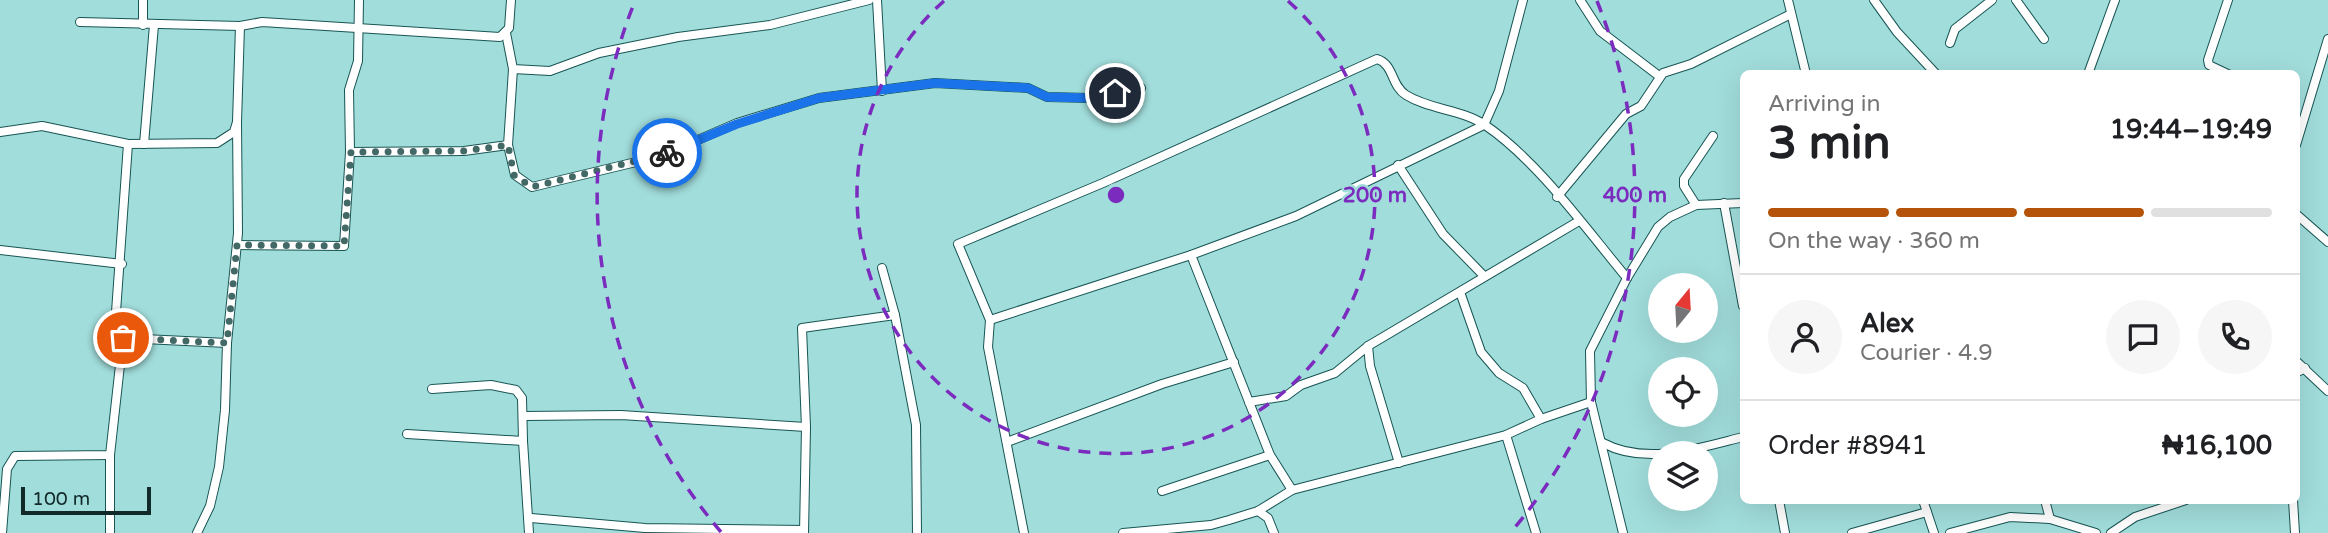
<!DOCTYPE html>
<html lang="en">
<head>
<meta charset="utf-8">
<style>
	body { margin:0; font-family:"Varela Round",sans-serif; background:#f6f6f6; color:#202124; height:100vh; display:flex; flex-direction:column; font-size:26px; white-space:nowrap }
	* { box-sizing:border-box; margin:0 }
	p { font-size:23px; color:#757577 }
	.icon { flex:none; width:38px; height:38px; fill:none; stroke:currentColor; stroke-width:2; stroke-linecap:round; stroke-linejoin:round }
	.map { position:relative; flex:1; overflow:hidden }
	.drawer { position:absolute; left:1740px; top:70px; width:560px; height:434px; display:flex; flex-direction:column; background:#fff; border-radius:10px; box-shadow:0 7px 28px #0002 }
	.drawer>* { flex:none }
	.needle { width:46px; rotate:18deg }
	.tools { position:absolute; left:1648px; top:273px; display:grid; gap:14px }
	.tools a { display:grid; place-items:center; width:70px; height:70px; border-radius:50%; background:#fff; box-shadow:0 7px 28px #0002; font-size:35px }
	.scale { position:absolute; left:21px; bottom:18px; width:130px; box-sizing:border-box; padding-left:7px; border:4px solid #112a29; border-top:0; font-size:19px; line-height:24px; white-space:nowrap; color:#112a29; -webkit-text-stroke:5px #a1dddb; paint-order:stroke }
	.pin { position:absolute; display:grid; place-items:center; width:60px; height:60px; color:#fff; margin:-30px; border:4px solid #fff; border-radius:50%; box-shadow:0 2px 7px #0007 }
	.courier { position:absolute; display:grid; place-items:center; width:70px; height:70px; margin:-35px; border:5px solid #1a73e8; border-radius:50%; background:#fff; color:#222; box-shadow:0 2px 9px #0007 }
	.headline em { font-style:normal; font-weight:700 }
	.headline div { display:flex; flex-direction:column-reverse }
	.headline { display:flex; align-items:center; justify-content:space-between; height:119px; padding:0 28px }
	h1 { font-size:46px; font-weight:700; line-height:52px }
	.bar { display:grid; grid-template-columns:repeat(4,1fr); gap:10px 7px; align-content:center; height:84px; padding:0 28px }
	.bar i { height:9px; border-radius:5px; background:#e0e0e0 }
	.bar .current { background:#b45309 }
	.bar p { grid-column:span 4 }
	.line { display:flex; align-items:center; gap:18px; padding:0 28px; border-top:2px solid #e0e0e0 }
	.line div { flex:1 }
	.round { display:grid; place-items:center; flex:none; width:74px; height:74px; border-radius:37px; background:#f6f6f6 }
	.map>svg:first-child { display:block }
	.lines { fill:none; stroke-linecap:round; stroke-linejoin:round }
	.street-casing { stroke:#175554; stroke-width:10 }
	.street { stroke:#fff; stroke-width:8 }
	.done { stroke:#436967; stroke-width:7; stroke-dasharray:0 12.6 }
	.route { stroke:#1a73e8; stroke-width:9 }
	.ring { fill:none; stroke:#7b2cbf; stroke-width:3.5; stroke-dasharray:12 9 }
	.centre { fill:#7b2cbf; stroke:#a1dddb; stroke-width:3.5 }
	.ring-label { font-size:21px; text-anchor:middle; font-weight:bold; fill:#7b2cbf; stroke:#a1dddb; stroke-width:5; stroke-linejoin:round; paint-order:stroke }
</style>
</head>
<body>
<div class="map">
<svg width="2328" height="533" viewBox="0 0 2328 533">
	<rect width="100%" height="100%" fill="#a1dddb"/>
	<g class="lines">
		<defs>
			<g id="street">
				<polyline points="359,0 358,61 349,90 350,152 464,151 508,145 513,69"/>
				<polyline points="877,0 882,91"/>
				<polyline points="1580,0 1600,31 1659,76"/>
				<polyline points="1788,0 1806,74"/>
				<polyline points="1874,0 1897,32 1936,74"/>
				<polyline points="2016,0 2044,39"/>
				<polyline points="2228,0 2208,60 2209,65 2228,74"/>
				<polyline points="80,22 240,26 262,22 500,37 509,28 511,0"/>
				<polyline points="143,25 143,0"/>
				<polyline points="506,33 513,69 550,71 599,53 678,37 770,25 869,0"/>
				<polyline points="1950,43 1955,29 1992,0"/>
				<polyline points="2088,74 2115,0"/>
				<polyline points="0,132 42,126 128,144"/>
				<polyline points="144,144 154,25"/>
				<polyline points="508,145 515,175 532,187 661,156 737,123 819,98 935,83 1028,88 1047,97 1090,98 1141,88"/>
				<polyline points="2296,145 2328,39"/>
				<polyline points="1398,165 1443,234 1484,276"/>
				<polyline points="1557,197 1626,114 1641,106 1663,73 1691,64 1791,14"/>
				<polyline points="1724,203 1743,306"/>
				<polyline points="1696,205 1684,186 1684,179 1713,136"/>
				<polyline points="2296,214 2328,242"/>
				<polyline points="237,245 344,246 350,152"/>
				<polyline points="0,250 122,264"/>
				<polyline points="1191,255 1270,455 1292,490"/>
				<polyline points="882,268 895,315 916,425 917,533"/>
				<polyline points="1460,292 1481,352 1499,373 1523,388 1541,419"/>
				<polyline points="990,320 1191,255 1296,216 1484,125 1499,91 1523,0"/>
				<polyline points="123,338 227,343"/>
				<polyline points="1368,346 1370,366 1399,463"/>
				<polyline points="2296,361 2328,391"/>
				<polyline points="2296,373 2305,368"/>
				<polyline points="1249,402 1286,396 1301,385 1335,373 1368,346 1579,221"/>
				<polyline points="524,416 621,415 806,427"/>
				<polyline points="407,434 523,441 522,398 516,390 491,385 432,389"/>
				<polyline points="1506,435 1536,533"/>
				<polyline points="523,441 529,533"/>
				<polyline points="1007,442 1162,384 1234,362"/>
				<path d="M1603,443C1646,466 1699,448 1743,437"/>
				<polyline points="1162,491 1270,455"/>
				<polyline points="1779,500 1785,533"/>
				<polyline points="1923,500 1934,533"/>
				<polyline points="2045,500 2050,519"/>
				<polyline points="2293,500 2295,533"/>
				<polyline points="1258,511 1268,518 1274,533"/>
				<polyline points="531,518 645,528 804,530"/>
				<polyline points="2,533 7,469 15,456 110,455 123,338 116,312 128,144 217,143 234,132 237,122"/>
				<polyline points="110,533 110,455"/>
				<polyline points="197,533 210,506 219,467 225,410 227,343 238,233 237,122 240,26"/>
				<polyline points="804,533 806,427 802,328 895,315"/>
				<path d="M1024,533L988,347L990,320L958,244L1103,183L1377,59C1394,64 1391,86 1406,95C1430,110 1461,109 1485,125C1538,161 1586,229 1627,278"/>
				<polyline points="1123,533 1211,525 1229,520 1258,511 1292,490 1506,435 1541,419 1591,402"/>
				<polyline points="1623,533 1591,402 1590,351 1627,278 1658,227 1670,217 1696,205 1743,203"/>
				<polyline points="1852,533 1927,512"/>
				<polyline points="1950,533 2010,517 2050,519 2096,533"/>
				<polyline points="2111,533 2135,517 2186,500"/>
			</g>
		</defs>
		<use href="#street" class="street-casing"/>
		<use href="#street" class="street"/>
	</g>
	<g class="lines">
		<polyline class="done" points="123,338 227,343 237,245 344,246 351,152 464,151 508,145 514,175 532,187 667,153"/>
		<polyline class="route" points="667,153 737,124 819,98 935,83 1028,88 1047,97 1090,98 1115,93"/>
	</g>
	<g class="ring">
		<path d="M1288 1A259 259 0 1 1 944 1"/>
		<path d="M721 532A519 519 0 0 1 635 1M1597 1A519 519 0 0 1 1511 532"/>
	</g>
	<circle cx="1116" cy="195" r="10" class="centre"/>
	<g class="ring-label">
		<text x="1375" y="202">200 m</text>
		<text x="1635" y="202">400 m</text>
	</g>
</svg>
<div class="tools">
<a><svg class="needle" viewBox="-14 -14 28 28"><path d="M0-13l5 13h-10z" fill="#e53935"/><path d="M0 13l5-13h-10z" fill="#757577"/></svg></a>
<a><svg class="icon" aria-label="locate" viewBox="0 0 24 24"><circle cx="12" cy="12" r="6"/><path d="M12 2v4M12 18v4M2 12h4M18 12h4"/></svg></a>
<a><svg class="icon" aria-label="layers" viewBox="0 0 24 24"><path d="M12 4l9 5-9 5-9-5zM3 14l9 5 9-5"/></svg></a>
</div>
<div class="scale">100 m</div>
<div class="pin" style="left:123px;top:338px;background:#ea580c"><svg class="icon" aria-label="bag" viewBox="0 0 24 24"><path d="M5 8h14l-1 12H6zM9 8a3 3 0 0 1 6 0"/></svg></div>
<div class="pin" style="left:1115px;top:93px;background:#1f2937"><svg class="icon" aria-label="home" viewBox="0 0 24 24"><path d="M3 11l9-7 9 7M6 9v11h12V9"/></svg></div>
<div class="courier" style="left:667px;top:153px"><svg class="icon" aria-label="bike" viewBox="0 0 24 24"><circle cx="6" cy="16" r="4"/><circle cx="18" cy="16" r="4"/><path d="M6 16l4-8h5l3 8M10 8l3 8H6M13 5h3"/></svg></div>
<section class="drawer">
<div class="headline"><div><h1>3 min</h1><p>Arriving in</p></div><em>19:44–19:49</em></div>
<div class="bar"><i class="current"></i><i class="current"></i><i class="current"></i><i></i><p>On the way · 360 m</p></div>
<div class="line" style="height:126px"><a class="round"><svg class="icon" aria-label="person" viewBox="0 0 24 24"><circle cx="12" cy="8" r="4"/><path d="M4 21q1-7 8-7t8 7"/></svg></a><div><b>Alex</b><p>Courier · 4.9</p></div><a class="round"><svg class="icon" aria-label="chat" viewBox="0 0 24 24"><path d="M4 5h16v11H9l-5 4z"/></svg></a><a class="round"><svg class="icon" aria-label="phone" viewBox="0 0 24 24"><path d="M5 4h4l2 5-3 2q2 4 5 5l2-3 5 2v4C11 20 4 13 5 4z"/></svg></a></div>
<div class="line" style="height:91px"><div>Order #8941</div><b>₦16,100</b></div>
</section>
</div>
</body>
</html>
